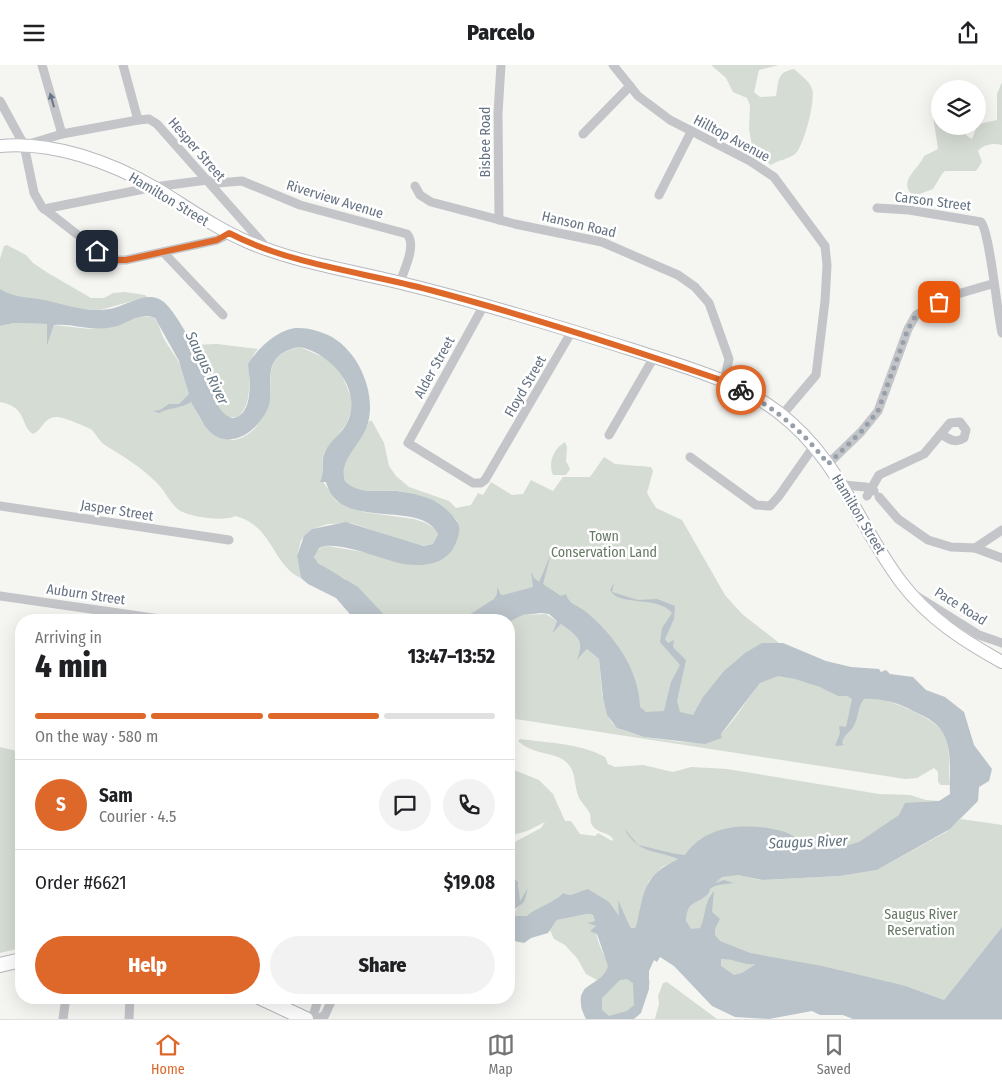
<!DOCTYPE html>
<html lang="en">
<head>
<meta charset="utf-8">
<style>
	body { margin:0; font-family:"Fira Sans Condensed",sans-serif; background:#f2f2f2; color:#202124; height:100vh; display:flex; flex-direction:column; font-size:19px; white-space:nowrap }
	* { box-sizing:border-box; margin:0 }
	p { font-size:16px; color:#757577 }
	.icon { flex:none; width:28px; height:28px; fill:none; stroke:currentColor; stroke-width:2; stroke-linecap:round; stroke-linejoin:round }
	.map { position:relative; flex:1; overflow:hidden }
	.panel { position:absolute; left:15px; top:549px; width:500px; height:390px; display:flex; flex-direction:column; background:#fff; border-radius:20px; box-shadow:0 5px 20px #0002 }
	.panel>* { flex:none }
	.buttons { position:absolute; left:931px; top:15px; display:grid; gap:10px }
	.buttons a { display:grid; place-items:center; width:55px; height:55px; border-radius:50%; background:#fff; box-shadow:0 5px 20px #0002; font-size:25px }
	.pin { position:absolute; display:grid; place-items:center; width:42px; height:42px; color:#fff; margin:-21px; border-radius:10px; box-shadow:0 2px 8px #0006 }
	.courier { position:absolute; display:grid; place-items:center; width:50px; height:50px; margin:-25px; border:4px solid #de6829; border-radius:50%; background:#fff; color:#222; box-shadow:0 1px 6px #0007 }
	.headline em { font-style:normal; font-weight:800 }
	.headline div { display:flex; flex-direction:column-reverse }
	.headline { display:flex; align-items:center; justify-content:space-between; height:85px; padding:0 20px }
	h1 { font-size:32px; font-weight:800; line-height:38px }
	.bar { display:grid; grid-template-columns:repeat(4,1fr); gap:8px 5px; align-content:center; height:60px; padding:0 20px }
	.bar i { height:6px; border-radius:4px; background:#e0e0e0 }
	.bar .current { background:#de6829 }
	.bar p { grid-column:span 4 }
	.line { display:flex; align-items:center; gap:12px; padding:0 20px; border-top:1px solid #e0e0e0 }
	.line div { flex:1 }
	.round { display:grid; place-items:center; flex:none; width:52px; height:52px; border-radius:26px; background:#f2f2f2 }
	.button { display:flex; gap:10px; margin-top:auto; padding:10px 20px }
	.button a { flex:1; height:58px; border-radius:30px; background:#de6829; color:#fff; font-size:20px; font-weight:800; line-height:58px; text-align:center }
	.button a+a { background:#f2f2f2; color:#202124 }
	header { display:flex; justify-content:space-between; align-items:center; height:65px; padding:0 20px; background:#fff; font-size:22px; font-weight:800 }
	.tabs { display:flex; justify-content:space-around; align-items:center; height:70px; border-top:1px solid #e0e0e0; background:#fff; font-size:14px; color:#757577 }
	.tabs a { display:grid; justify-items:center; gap:2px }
	.tabs .current { color:#de6829 }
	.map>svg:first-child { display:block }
	.green { fill:#d5dcd3 }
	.water { fill:#bac3c9; fill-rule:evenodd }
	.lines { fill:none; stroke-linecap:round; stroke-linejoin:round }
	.secondary-casing { stroke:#b5b9be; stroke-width:14 }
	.primary-casing { stroke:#b3b7bb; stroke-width:16 }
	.street { stroke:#c3c5c9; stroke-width:9 }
	.secondary { stroke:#fff; stroke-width:12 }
	.primary { stroke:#fff; stroke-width:14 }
	.oneway { fill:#6a7686 }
	.done { stroke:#97a0a9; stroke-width:5; stroke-dasharray:0 9 }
	.route { stroke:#de6829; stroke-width:6 }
	.labels { text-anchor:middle; stroke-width:5; stroke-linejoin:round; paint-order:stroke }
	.street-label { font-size:14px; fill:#657282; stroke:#fff }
	.park-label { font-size:14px; fill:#667964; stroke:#fff }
	.water-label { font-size:15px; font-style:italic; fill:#61737f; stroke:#fff }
</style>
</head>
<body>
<header><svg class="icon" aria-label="menu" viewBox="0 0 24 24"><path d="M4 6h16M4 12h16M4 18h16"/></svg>Parcelo<svg class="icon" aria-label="share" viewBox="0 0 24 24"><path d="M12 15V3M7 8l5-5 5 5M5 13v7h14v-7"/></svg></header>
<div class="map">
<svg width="1002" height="954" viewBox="0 0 1002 954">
	<rect width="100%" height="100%" fill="#f5f5f2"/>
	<g class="green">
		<path d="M711,0H779L759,5L754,27L760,32L776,31C779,17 776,7 794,4C799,9 810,16 812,24C816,34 804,80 796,88C790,94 778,95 771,100L753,87L749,64L750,40L747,33L733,27L726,13Z"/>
		<path d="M1002,17V80C994,78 984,79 978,86L982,97L976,106H945L942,109L933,124L914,131C896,117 919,104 924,91L938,84L933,51L940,47V61H961L967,71L972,74L978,59L997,55V29Z"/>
		<polygon points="7,180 26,190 33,198 48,208 91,233 104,233 113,228 125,227 145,230 147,232 100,245 78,244 0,228 0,194 4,181"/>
		<path d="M140,251L153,252C159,258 160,265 163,272C168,282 176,291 181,301C197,335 188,362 232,375C252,374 268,350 270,332C272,321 268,304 276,294C281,287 292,284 300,282L327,294L341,308L351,332L352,343L347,358L324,388L322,396V415L336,436L363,447L414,454L426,458L435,464L438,469L433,479L420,481L351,458L328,459L312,464L301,475L297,491L301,513C272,500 273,460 235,451C225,457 189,452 179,445C170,438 165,426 157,418C141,402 124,392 105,380C99,376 97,370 92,365C88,362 63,352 57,352C43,352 43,365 33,369C20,361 28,342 0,337V261L14,258L47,259V281L54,260L90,264L113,262Z"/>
		<path d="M217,279L258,284C240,303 259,333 238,352H229C214,342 214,324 207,309C203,299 197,290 192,280Z"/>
		<path d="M369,356H372L384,378L389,401L396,411L409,422L449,436L456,443L471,440L478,428L483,430L491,417L512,430L523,429L531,415L553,426L563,412H590L604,392L615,399L651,402L653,406L647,428L656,443L682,455L725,530L742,549L783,581L702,652L640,648L604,564L564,531L468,555H386L344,513L330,507L314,494C315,485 320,481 328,481L421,497L457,456C442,437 421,428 397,426C379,424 359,431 345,416C338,396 362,375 369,356Z"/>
		<path d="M565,377L567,382L566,396L570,404L566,410H553C548,398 553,384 565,377Z"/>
		<path d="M546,549L557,556L552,569L561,559C576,570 584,573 579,593L587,584L599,594L602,629L607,649L612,658L622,665L644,672L680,677L707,678L722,673L721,669C741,649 753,622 774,603C809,613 927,639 943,668C952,685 948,702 950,720H941L938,717V707L934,703L917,713L905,714L509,653V557L523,550Z"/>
		<path d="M520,674C549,678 579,678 605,692L608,699L615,702L643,700L673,707L691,702L727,704L879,729L910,730L926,735L939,736L947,733L846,784L681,793L662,802L648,817L645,841L635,867L579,827L570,830L563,828L538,850L509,856C514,845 523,839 526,828L521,837L519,835V820L509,809V780L541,763L545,757L527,766L509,771V699L514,705L539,715L553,729L565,756H571L580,769L595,771L598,768L612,776L613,774C608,766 597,769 592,760C590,757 591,753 590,749C587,742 580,737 578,730C574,719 576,705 566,697C554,686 534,691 518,676Z"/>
		<polygon points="0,682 21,687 21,883 0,888"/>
		<polygon points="961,754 1002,760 1002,862 944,935 906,921 883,917 763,924 724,907 681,860 685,817 723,806 760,815 840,811 877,805 946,767"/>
		<path d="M587,849L594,851L595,856L588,858L596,861C594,875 609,900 617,912L650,916C644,954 627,954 586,954L581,943L584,924L597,915L586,909L577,893L565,880L554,874L550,865L557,855Z"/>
		<polygon points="667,917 717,954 655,954 659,939 658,931 663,918"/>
	</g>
	<g class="water">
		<path d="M0,224C14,233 28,232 44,235C67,240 90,249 114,243C128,239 148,226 161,235C176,244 198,291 207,308C214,323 214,346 232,353C254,351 250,315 248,299C257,285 271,271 287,265C299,260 317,265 328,270C358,284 378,329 367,361C361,379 338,396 345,416C358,430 379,425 396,426C409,427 421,430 433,435C441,440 451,447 455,454C461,462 460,465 457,475C449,499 427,502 404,499C384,496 337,474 319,483L314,492L318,498L358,522L389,555H355L336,533L308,519L301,513L297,491L304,471L312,464L346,457L423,481L433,479L438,469C421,433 339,468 326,417H320C325,408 320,396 325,387C330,375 343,368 348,356C362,323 331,289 300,282C292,283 281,287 276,294C266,306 273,326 269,340C260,367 226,390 205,361C200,354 196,345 191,337C180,344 170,342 159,348L153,346L160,345L169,339H179L189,329L179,296L155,253C139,246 128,259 113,262C89,267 75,258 54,260L47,281V259L14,258L0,261Z"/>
		<path d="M551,489L543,519L561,531L566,529C568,538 578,541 585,546C614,570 639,604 640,642L646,647L664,646L671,617L680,600L660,577L662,563L672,548C658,530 618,542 610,525L614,518L612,527L638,535L657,534L675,541L674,554L665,574L668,578L674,575L673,582L686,595L677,636L680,647L693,650L703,632L724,606L745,588L762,578H783L826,596L851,602L879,604L881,607L886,605L890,609L913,612L926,625L945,632L964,647L974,680L992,704L989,716L979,722L978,736L950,764L877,805L840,811L762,815L738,810L722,812L715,818L724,815L734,818C727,819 717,819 711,823C709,825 709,829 707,830C695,840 687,836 686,856L691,864L700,863C707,849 703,839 714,826L712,847L720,854L715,864V870L720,876L750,888L822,901L906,921L944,935L1002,862V954H853L843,950H820L812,946L769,954L735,952L712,941L674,901L660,892L657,897L654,895L649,906V924L641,948L634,954H586C568,915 601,925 608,901L597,869L590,866L596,861L587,858L595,856L593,850L587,849L557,855L548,868L531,873L524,878L509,875V809L518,817L520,836L528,823L524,837L514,845L515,851H527C538,841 553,839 563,828L570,830L588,824L609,837L619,851L618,835L629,860L631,863H635C638,857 638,851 640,844C646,816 652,807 678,794C655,784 638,790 624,763L638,780L676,789L685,790C706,758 751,757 785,767C792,770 799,775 806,777L813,772L816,781L835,784L859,777L899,750L905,738L939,736L950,729C949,706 955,673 933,657C927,652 919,649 913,646C899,638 880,633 864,634C858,640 859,650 855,658C852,667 844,668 842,678L844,680L835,681L840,668L839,661L846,662L852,634L847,631H838L820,622L795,614L778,611L760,618L721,669L722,673L705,679L644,672L617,663L607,650L603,633L599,594L587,584L577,595C585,574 577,571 561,559L552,569L557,556L549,549L541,548L523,550L509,557L461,555L494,534L497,529V522L501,530H503L533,522L531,506L534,513L539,517ZM721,894C734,893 745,901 756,899L742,908L734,910L721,901ZM627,914L633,918L634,940L627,946L609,951L602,945V933L620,915Z"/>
	</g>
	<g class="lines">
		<defs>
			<path id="secondary" d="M0,81C53,76 111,97 157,124C187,142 215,163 248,177C297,198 350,205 401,218C479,237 556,261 633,285C682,301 736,315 778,347C840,394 857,459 901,517C928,553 964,576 1002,597"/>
			<g id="primary">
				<polyline points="0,900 21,895"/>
				<polyline points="259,932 306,954"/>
			</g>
		</defs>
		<use href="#secondary" class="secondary-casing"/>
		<use href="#primary" class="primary-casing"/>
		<g class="street">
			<polyline points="42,0 62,69"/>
			<polyline points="123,0 138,55 149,54 157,59 266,182"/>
			<polyline points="613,0 638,31 670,55 750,96 774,112 825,181 827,200 825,236 816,310 782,350"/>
			<polyline points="0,36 24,80 34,128 42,142 97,185 118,195 126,195 217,175 229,169"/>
			<polyline points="583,69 630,21"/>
			<polyline points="29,79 62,69 138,55"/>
			<polyline points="415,121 420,130 431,137 515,159 602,177 678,210 695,222 709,238 729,294 724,316"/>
			<polyline points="659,130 691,67"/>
			<path d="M877,143L909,145L981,157C990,168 997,247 1002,268"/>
			<path d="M44,144L154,122L207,115L217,118L242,116L300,140L407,169C417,180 404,205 400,217"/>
			<polyline points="499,155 498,48 501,0"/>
			<polyline points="164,188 223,250"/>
			<polyline points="484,240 408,378 473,418 481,418 485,415 572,266"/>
			<polyline points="609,370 654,292"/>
			<polyline points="690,392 756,440 770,441 779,431 814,381"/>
			<polyline points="828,399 861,367 878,346 908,264 916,250 954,230 992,219"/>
			<polyline points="843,420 866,422 874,426"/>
			<path d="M867,431L879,410L924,389L950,358L960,357L966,365L964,373C955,379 949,374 941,369"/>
			<polyline points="879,432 898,454 928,475 951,482 975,483 1002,493"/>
			<polyline points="0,441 229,475"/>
			<polyline points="975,483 1002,465"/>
			<polyline points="915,530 979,570 1002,578"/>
			<polyline points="0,531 167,555"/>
			<polyline points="63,954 66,932"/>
			<polyline points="129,954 130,932"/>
			<polyline points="312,954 319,932"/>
			<polyline points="318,954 325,950 333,932"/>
		</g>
		<use href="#secondary" class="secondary"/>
		<use href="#primary" class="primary"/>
	</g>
	<defs><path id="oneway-solid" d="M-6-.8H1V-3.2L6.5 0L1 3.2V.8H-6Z" transform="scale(1.25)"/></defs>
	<use class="oneway" href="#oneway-solid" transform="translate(52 35) rotate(-106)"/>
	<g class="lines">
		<path class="done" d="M741,325C776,344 804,367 828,399L861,367L878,346L908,264L916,250L939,237"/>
		<path class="route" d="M97,186L118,195H126L217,175L229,168C291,200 363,207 430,225C529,251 627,283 724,316L741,325"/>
	</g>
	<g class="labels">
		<g class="street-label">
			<text transform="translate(732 73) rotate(28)" y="5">Hilltop Avenue</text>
			<text transform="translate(485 77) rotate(-90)" y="5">Bisbee Road</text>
			<text transform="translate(197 84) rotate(49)" y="5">Hesper Street</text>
			<text transform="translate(169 134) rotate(31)" y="5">Hamilton Street</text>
			<text transform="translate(335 134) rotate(17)" y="5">Riverview Avenue</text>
			<text transform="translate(933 136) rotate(7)" y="5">Carson Street</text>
			<text transform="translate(579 159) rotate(13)" y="5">Hanson Road</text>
			<text transform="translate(434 302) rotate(-61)" y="5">Alder Street</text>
			<text transform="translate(525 321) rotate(-60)" y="5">Floyd Street</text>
			<text transform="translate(117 445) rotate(9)" y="5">Jasper Street</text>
			<text transform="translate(859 449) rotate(59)" y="5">Hamilton Street</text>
			<text transform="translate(86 529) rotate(8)" y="5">Auburn Street</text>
			<text transform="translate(961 541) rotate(32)" y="5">Pace Road</text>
		</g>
		<g class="park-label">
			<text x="604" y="476">Town<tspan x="604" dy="16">Conservation Land</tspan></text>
			<text x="921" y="854">Saugus River<tspan x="921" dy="16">Reservation</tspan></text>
		</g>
		<g class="water-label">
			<text transform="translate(207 303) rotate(64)" y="5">Saugus River</text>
			<text transform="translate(808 777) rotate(-2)" y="5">Saugus River</text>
		</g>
	</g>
</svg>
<div class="buttons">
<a><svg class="icon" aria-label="layers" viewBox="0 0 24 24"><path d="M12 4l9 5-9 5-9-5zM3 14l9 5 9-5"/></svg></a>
</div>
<div class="pin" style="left:939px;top:237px;background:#ea580c"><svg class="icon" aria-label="bag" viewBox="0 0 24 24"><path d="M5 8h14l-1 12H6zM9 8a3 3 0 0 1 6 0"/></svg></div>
<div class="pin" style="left:97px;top:186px;background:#1f2937"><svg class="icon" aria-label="home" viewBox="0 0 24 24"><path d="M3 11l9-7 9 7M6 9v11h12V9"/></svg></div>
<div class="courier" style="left:741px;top:325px"><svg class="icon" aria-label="bike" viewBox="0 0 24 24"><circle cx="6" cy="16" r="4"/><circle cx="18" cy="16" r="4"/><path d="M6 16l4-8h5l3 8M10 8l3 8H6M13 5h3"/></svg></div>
<section class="panel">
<div class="headline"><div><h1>4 min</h1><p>Arriving in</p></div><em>13:47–13:52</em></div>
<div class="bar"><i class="current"></i><i class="current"></i><i class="current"></i><i></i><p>On the way · 580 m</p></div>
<div class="line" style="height:90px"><b class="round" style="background:#de6829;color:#fff">S</b><div><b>Sam</b><p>Courier · 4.5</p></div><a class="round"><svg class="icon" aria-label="chat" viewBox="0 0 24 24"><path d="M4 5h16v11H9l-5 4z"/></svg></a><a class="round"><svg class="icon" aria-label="phone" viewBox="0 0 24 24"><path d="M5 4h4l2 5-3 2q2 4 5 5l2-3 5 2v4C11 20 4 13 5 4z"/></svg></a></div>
<div class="line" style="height:65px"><div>Order #6621</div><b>$19.08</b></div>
<div class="button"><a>Help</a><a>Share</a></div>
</section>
</div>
<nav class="tabs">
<a class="current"><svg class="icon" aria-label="home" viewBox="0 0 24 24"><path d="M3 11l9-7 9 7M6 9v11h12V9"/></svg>Home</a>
<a><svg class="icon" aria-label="map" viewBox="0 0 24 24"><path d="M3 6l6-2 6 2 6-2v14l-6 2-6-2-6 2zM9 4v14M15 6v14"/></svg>Map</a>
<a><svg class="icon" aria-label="saved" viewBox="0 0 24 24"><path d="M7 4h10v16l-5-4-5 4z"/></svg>Saved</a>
</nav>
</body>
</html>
